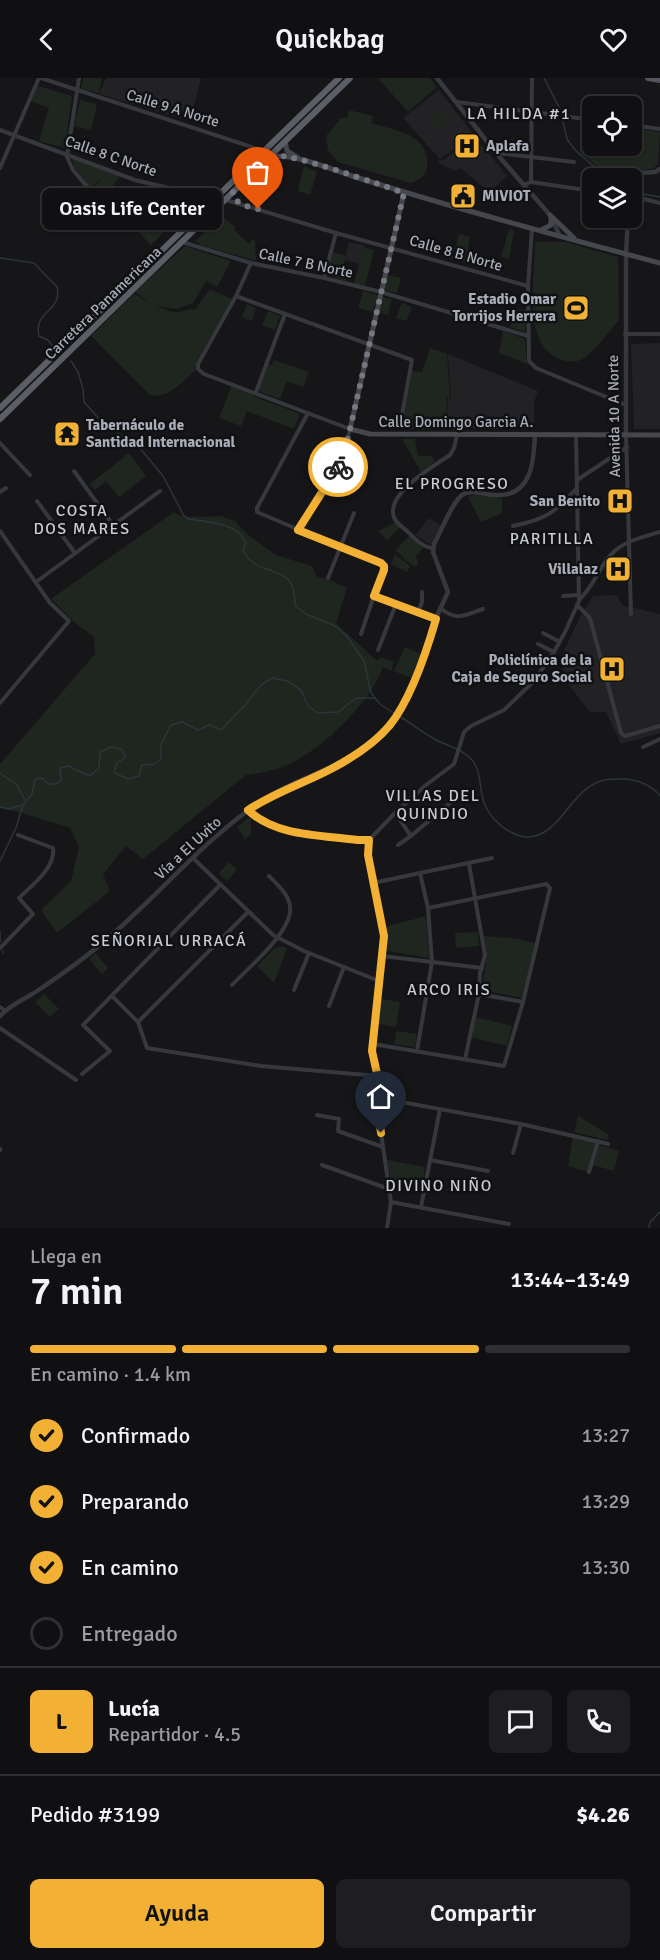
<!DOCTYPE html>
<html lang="es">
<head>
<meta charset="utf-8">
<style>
	body { margin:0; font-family:Signika,sans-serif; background:#1e1e20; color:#f1f3f6; height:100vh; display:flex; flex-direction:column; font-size:22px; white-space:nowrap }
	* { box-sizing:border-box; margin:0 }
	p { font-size:20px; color:#9c9d9f }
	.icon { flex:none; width:33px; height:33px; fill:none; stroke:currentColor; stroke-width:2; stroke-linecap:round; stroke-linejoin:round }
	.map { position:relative; height:1150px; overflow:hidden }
	.side { display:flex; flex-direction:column; background:#101012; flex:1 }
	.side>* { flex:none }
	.fabs { position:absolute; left:582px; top:18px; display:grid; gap:12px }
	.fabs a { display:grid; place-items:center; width:60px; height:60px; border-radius:9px; background:#101012; box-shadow:0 2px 4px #0004,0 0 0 2px #303032; font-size:30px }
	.pin { position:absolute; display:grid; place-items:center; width:51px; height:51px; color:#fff; margin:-62px -26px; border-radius:50% 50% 50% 0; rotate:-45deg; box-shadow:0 0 6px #0007 }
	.pin .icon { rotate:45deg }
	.courier { position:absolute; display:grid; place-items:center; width:60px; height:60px; margin:-30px; border:4px solid #f2b134; border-radius:50%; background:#fff; color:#222; box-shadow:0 2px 8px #0007 }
	.bubble { position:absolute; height:42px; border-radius:9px; background:#101012; box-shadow:0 2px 4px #0004,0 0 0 2px #303032; font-size:20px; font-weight:600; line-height:42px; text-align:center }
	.summary em { font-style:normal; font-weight:600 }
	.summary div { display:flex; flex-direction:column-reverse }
	.summary { display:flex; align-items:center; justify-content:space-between; height:102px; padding:0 30px }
	h1 { font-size:39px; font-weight:600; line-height:45px }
	.bar { display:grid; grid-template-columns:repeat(4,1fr); gap:9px 6px; align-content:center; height:72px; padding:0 30px }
	.bar i { height:8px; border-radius:4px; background:#303032 }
	.bar .current { background:#f2b134 }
	.bar p { grid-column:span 4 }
	.line { display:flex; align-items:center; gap:15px; padding:0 30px; border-top:2px solid #303032 }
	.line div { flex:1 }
	.round { display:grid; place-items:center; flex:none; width:63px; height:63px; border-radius:9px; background:#1e1e20 }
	ol { padding:0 30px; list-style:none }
	li { display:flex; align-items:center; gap:18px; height:66px }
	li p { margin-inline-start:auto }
	li .icon { padding:6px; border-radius:50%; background:#f2b134; color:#111; stroke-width:4 }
	li:last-child { color:#9c9d9f }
	li i { width:33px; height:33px; border:3px solid #303032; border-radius:50% }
	.button { display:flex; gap:12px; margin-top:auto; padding:12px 30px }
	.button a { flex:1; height:69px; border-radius:9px; background:#f2b134; color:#111; font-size:24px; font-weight:600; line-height:69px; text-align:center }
	.button a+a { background:#1e1e20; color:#f1f3f6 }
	header { display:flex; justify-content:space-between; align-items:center; height:78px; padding:0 30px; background:#101012; font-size:27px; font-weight:600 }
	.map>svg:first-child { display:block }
	.built { fill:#222225 }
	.green { fill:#1e261f }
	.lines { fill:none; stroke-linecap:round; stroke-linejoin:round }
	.stream { stroke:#2c353c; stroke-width:1.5 }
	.minor { stroke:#37383d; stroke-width:4 }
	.tertiary { stroke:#37383d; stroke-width:4.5 }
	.secondary { stroke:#45474d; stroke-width:5 }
	.primary { stroke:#53555c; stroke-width:6 }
	.trunk { stroke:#5b5e65; stroke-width:6 }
	.done { stroke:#757880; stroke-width:6; stroke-dasharray:0 10.8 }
	.route { stroke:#f2b134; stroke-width:8 }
	.labels { text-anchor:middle; stroke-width:5; stroke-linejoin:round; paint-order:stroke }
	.street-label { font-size:15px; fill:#a8adb8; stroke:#111113 }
	.poi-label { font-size:15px; font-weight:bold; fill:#a8adb8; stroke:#111113; text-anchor:end }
	.neighbourhood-label { font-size:16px; letter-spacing:1.5px; fill:#c9ccd4; stroke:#111113 }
</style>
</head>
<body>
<header><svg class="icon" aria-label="back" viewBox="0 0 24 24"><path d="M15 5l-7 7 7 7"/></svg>Quickbag<svg class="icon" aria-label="heart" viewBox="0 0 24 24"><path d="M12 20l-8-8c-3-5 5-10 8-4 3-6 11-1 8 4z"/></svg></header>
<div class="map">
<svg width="660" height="1150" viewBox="0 0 660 1150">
	<rect width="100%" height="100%" fill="#161618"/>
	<g class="built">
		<polygon points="106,0 201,0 190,43 99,16"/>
		<polygon points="439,12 474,57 440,81 403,40"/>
		<polygon points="482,67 507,98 489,114 461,90 455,93 438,85 439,81 442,83 455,73 461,80 464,78 466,80"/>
		<polygon points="349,164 364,167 359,186 345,182"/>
		<polygon points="660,265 660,351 634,351 631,266"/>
		<polygon points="448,276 538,313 534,324 534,350 445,350 448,321 451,320"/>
		<polygon points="429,440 441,448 431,467 415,457"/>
		<polygon points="617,517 622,527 660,536 660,655 621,666 606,634 590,634 565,602 561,579 580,539 593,518"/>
	</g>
	<g class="green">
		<polygon points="83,0 102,0 99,15 81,11"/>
		<polygon points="378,0 430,0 437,9 408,34"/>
		<polygon points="38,8 72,18 65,70 39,63 49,30 31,23"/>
		<polygon points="80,22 97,26 91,52 74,48"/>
		<path d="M349,32L373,38L372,45C396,53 432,57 427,90C426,98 419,102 411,105L338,84L328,72L326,58L341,40H347Z"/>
		<polygon points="445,32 451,41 436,52 429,43"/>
		<polygon points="632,50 660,54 658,86 653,91 633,92 628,97 627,100 603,100 599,90 585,78 585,75 594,78 595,68 632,68"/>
		<polygon points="72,81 120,98 111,110 129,125 128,127 162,145 164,144 171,147 151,167 94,109 104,98 90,111 74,89"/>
		<polygon points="304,88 317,94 310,117 298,113"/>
		<polygon points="220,137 235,149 234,152 249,166 253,161 255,163 256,183 201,167 196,163"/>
		<polygon points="509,151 514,152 509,181 501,179"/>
		<polygon points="459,156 470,159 468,171 470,172 467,185 446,180 450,168 456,169"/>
		<path d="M535,164H566L618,179L619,242C608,254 595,275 580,282C573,285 563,283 557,280C522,263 535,196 535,164Z"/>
		<path d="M185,168L231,183L217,209L206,203L193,225L177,231L156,228C163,231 172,235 180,234C187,232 188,230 195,232L210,211L232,221L196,285L195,293C183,303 167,322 150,317L91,258L134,216L150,225L135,214Z"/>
		<polygon points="363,169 374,172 365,208 354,206"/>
		<polygon points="333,174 346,178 342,194 347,199 346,203 327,197"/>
		<polygon points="387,197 401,200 397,215 384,212"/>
		<polygon points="363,213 378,217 373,234 358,230"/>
		<polygon points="383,219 393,222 391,223 388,237 379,234"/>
		<polygon points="402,225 412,229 406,243 396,240"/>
		<polygon points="247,226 256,230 252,243 242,239"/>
		<polygon points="515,231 527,233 525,254 510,249"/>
		<polygon points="268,233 280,238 275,252 262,247"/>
		<polygon points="503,253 525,261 527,286 499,275"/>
		<polygon points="430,270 447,276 450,319 447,320 444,351 402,351 412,293 422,294"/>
		<polygon points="274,282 309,294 303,309 287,303 280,321 258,313 268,286 272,287"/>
		<polygon points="232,306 254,315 253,318 300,336 294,351 247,333 241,348 219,340"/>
		<polygon points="402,361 415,361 418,378 431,378 435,383 421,394"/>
		<polygon points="129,375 146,398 119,419 106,403 95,412 90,406"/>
		<polygon points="476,417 502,421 502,435 481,444 468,419"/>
		<path d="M174,434L181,438L194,439L221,438L235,443L248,457L276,477L312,488L317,499L328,501L347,510L336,545L377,583L380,579L394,584L391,593L383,589C371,624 321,673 287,687C274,693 260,695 246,697L143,781L126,768L103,796L110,813L57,855L41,832L71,803L79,769L70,750L19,734L0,730V686L95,576L94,559L74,544L51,521Z"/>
		<polygon points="395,445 400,449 387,463 378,453"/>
		<polygon points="409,458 423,470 416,478 418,487 414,488 405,482 396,472"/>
		<polygon points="395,476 410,488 407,494 391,486"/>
		<polygon points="405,569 421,576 411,600 394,593"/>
		<polygon points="251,740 251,756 245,761 237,749 247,741"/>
		<polygon points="229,784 237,792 227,803 219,795"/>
		<polygon points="426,838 429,880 387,873 385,849"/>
		<polygon points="478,854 479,868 456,870 455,855"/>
		<polygon points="484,858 518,861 535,865 522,920 482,912 487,876"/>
		<polygon points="281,868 287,870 274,905 257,888 275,870"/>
		<polygon points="95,875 108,890 102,896 89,881"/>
		<polygon points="44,916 59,931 50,939 35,924"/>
		<polygon points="381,921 400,924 396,949 378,946"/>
		<polygon points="475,939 512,948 507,968 470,959"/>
		<polygon points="396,953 417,956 415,969 394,966"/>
		<polygon points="578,1038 609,1057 607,1062 574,1054"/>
		<polygon points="573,1059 595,1064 588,1094 568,1088"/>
		<polygon points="599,1067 619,1073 614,1093 593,1087"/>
		<polygon points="387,1082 425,1089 422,1112 392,1107"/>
	</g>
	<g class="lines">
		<g class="stream">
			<polyline points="544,0 560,31 567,61 575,72 597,91 601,100"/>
			<polyline points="632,114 660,119"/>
			<path d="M0,180L34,185L57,209C63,234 33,232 39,258L48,262L54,270"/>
			<path d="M71,283L78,294L83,311L84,324L102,344L139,369L163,398L184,438L189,441C208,444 239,445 246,465L243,472C252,495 281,489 291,505C295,512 294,522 296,529L306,536L335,548L347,558L364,583L371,615L380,626L395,636"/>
			<path d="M399,638C412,646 424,656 438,663C449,668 461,671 470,680C483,692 478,712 485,727C492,743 510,758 527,759C560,759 570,712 601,703C606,701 613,701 619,701C635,700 649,706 660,717"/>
			<polyline points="0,695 17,707 25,722"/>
			<polyline points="0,729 9,731 22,727"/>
			<polyline points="0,783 16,750 23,727 32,716 35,701 42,700 48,706 55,706 61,703 60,690 68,688 90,698 99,690 100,674 111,669 121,671 126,679 117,685 114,695 128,701 139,698 142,687 154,686 161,681 161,666 171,647 182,644 198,652 209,647 221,652 245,627 261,607 272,600 287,603 301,612 308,628 318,635 338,634 356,620 375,620"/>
			<polyline points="0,853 0,864"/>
			<polyline points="3,873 3,875"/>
			<polyline points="649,1150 650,1144 660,1134"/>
		</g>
		<g class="minor">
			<polyline points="41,0 264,73"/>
			<polyline points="457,24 556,37"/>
			<polyline points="570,39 592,42"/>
			<polyline points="632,47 660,51"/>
			<polyline points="0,52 135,102 215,121"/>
			<polyline points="497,75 574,84"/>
			<polyline points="0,90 39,0"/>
			<polyline points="531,104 532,0"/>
			<polyline points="523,107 531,104 592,113"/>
			<polyline points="632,118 660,125"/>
			<polyline points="226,122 336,155 528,208"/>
			<polyline points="51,149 88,113 88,110 73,92 67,79 79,0"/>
			<polyline points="532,151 528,208 529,283 536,290 626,327"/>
			<polyline points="182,164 251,185 324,200 381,214 528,258"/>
			<polyline points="251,185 236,218 198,286 198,291 204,296 350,351 343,380 298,452"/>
			<polyline points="324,200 336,155"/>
			<polyline points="236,218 412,282 400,348"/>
			<polyline points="625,256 660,256"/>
			<polyline points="256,314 285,236"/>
			<polyline points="308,335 257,430 257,434 384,488 361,556"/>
			<polyline points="626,357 631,536"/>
			<polyline points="0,365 30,397"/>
			<polyline points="74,393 113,447"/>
			<polyline points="577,402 627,369"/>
			<polyline points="0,414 6,410"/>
			<polyline points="37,423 75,475"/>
			<path d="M513,448C547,441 554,435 577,410"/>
			<polyline points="0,453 50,525 69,543 0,625"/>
			<path d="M432,470C422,469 414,460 406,452C402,449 395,444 394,439C385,416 435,387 450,377L454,370L457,357"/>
			<polyline points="328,500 354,435"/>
			<polyline points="36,504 160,413"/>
			<polyline points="375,518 436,541"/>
			<polyline points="563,518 578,517"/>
			<path d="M579,522C596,507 601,481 620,469C631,461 647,458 660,454"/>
			<polyline points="577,527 589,539 591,544 621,655 625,658 660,648"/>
			<path d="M440,530C457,544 465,537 483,531"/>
			<polyline points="418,535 422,524 422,514"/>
			<polyline points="543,555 560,564"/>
			<polyline points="538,566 554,574"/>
			<polyline points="378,572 396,526"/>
			<polyline points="643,669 660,661"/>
			<polyline points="248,732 277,750 359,762 369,762"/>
			<polyline points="395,735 411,758"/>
			<polyline points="398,767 411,758 456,720"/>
			<polyline points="193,780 273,857 304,873 379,903"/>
			<polyline points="373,805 420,795"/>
			<path d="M0,870L33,836L19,820C31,808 56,790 53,770L18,757"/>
			<polyline points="382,878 482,890"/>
			<path d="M232,907C248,890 287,858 290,834C292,819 278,807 269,798"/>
			<polyline points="294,912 309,875"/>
			<polyline points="479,916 523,924"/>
			<polyline points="112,918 138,944 147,970 261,988 378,998"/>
			<polyline points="329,928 344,889"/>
			<polyline points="0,929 5,933"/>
			<polyline points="138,944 248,834"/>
			<polyline points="0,950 76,1002"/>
			<polyline points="373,966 504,988 523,924 550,810 546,806 428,830 420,795 492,780"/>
			<polyline points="417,973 432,884 428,830"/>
			<polyline points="465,981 479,916 480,895 485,877 469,786"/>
			<polyline points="82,996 110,973 83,947 220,807"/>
			<polyline points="380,1020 521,1046 608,1066"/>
			<polyline points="317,1037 339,1041 338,1053 383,1069"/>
			<polyline points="513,1075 521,1046"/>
			<polyline points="430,1082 488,1093"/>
			<polyline points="322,1087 389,1111"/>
			<polyline points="589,1094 598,1063"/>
			<polyline points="391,1124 509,1146"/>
			<polyline points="421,1129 440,1031"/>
			<polyline points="387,1150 391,1124 379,1041 380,1009 372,973 384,858 368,777 369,762 395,735 426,707 454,686 464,654 471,648 504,632 533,604 554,574 565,554 579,523 576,357"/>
		</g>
		<g class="tertiary">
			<polyline points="437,0 496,75 550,137 560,158"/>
			<polyline points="631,100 638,95 655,94 660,91"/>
			<polyline points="626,357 626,176 628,140"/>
			<path d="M0,938C10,927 25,921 37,913C61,897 85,880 107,861C161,815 206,759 266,720C307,694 357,688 390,646C412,619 424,575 435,543C439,533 444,523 448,514L433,474L434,466C441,454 451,426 462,417C471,410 484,417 494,417C532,420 534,383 535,356"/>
			<polyline points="0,1071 0,1072"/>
		</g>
		<g class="secondary">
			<polyline points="285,63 287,73 297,79"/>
			<path d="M269,80C287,72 333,92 352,98C454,130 557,158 660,185"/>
			<polyline points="404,115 350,351 370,356 660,357"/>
			<polyline points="550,137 574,160"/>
			<polyline points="541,152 551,147 551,139"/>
		</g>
		<polyline class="primary" points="648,0 660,2"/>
		<g class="trunk">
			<polyline points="0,330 339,0"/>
			<polyline points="0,341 350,0"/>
		</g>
	</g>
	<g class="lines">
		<path class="done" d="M258,131C248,128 234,127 233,114C244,104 261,81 275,78C288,74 384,108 404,115L350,351L343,380L338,389"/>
		<path class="route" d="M338,389L298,452L381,485L384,488V492L374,518L436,541C427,572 410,622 390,647C375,665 352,680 331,691C302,706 276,714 248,732C276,759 323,757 358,762H369L368,777L384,858L372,973L380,1009L379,1041L381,1055"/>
	</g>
	<defs>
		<symbol id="hospital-square" viewBox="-11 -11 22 22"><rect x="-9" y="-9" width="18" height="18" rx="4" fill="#f2b134" stroke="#111113"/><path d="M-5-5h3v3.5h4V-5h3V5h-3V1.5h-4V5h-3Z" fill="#111"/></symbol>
		<symbol id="civic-square" viewBox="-11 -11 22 22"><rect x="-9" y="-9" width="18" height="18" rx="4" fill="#f2b134" stroke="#111113"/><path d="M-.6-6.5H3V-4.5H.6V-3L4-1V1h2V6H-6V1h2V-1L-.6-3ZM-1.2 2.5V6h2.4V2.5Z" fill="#111"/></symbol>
		<symbol id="stadium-square" viewBox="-11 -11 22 22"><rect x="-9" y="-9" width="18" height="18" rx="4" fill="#f2b134" stroke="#111113"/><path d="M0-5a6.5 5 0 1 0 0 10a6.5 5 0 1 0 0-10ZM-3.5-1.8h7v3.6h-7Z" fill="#111"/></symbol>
		<symbol id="temple-square" viewBox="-11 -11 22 22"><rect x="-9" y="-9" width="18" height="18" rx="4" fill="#f2b134" stroke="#111113"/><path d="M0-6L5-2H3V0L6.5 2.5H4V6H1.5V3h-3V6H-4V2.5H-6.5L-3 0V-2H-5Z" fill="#111"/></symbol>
	</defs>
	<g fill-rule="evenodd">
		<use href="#hospital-square" x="452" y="53" width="30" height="30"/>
		<use href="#civic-square" x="448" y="103" width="30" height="30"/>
		<use href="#stadium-square" x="561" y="215" width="30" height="30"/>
		<use href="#temple-square" x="52" y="341" width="30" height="30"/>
		<use href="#hospital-square" x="605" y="408" width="30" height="30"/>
		<use href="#hospital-square" x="603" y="476" width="30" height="30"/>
		<use href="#hospital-square" x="597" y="576" width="30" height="30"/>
	</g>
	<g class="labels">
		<g class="street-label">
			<text transform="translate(173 30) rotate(17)" y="5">Calle 9 A Norte</text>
			<text transform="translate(111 78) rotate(19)" y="5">Calle 8 C Norte</text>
			<text transform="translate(456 175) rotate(16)" y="5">Calle 8 B Norte</text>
			<text transform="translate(306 185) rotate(12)" y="5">Calle 7 B Norte</text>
			<text transform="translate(103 225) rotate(-44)" y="5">Carretera Panamericana</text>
			<text transform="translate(614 338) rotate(-91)" y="5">Avenida 10 A Norte</text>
			<text x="456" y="349">Calle Domingo Garcia A.</text>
			<text transform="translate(188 770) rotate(-43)" y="5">Vía a El Uvito</text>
		</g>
		<g class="poi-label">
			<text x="486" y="73" text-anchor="start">Aplafa</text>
			<text x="482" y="123" text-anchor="start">MIVIOT</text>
			<text x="556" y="226">Estadio Omar<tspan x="556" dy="17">Torrijos Herrera</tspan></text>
			<text x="86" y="352" text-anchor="start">Tabernáculo de<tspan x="86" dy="17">Santidad Internacional</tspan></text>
			<text x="600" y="428">San Benito</text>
			<text x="598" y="496">Villalaz</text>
			<text x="592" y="587">Policlínica de la<tspan x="592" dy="17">Caja de Seguro Social</tspan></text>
		</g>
		<g class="neighbourhood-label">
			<text x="519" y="41">LA HILDA #1</text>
			<text x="452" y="411">EL PROGRESO</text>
			<text x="82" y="438">COSTA<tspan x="82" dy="18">DOS MARES</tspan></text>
			<text x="552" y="466">PARITILLA</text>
			<text x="433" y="723">VILLAS DEL<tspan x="433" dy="18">QUINDIO</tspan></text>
			<text x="169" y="868">SEÑORIAL URRACÁ</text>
			<text x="449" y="917">ARCO IRIS</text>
			<text x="439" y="1113">DIVINO NIÑO</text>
		</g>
	</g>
</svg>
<div class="fabs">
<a><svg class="icon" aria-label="locate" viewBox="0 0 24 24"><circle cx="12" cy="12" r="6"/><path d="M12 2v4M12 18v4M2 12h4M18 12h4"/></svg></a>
<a><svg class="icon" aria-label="layers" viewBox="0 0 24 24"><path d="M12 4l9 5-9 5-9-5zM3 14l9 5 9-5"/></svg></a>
</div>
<div class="pin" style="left:258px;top:131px;background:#ea580c"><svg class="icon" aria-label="bag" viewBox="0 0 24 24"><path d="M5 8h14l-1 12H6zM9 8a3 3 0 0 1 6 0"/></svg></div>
<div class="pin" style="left:381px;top:1055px;background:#1f2937"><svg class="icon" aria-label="home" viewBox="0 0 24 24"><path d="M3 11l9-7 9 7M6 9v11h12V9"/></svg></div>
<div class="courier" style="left:338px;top:389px"><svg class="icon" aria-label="bike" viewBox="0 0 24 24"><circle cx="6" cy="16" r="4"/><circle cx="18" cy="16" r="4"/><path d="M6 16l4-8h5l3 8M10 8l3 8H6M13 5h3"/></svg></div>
<div class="bubble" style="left:42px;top:110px;width:180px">Oasis Life Center</div>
</div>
<section class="side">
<div class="summary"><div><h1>7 min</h1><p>Llega en</p></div><em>13:44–13:49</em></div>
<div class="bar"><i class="current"></i><i class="current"></i><i class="current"></i><i></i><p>En camino · 1.4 km</p></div>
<ol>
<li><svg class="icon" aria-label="check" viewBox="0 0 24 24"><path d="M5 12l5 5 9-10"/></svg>Confirmado<p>13:27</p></li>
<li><svg class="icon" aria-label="check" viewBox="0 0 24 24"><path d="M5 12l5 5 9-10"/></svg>Preparando<p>13:29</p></li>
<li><svg class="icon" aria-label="check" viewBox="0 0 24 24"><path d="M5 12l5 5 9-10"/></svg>En camino<p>13:30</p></li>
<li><i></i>Entregado</li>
</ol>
<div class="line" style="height:108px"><b class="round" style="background:#f2b134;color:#111">L</b><div><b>Lucía</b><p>Repartidor · 4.5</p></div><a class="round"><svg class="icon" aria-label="chat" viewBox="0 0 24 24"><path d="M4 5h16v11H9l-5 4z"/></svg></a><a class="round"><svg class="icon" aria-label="phone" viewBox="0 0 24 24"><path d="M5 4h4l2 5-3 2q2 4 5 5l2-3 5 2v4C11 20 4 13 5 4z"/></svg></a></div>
<div class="line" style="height:78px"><div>Pedido #3199</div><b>$4.26</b></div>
<div class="button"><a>Ayuda</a><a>Compartir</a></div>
</section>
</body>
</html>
